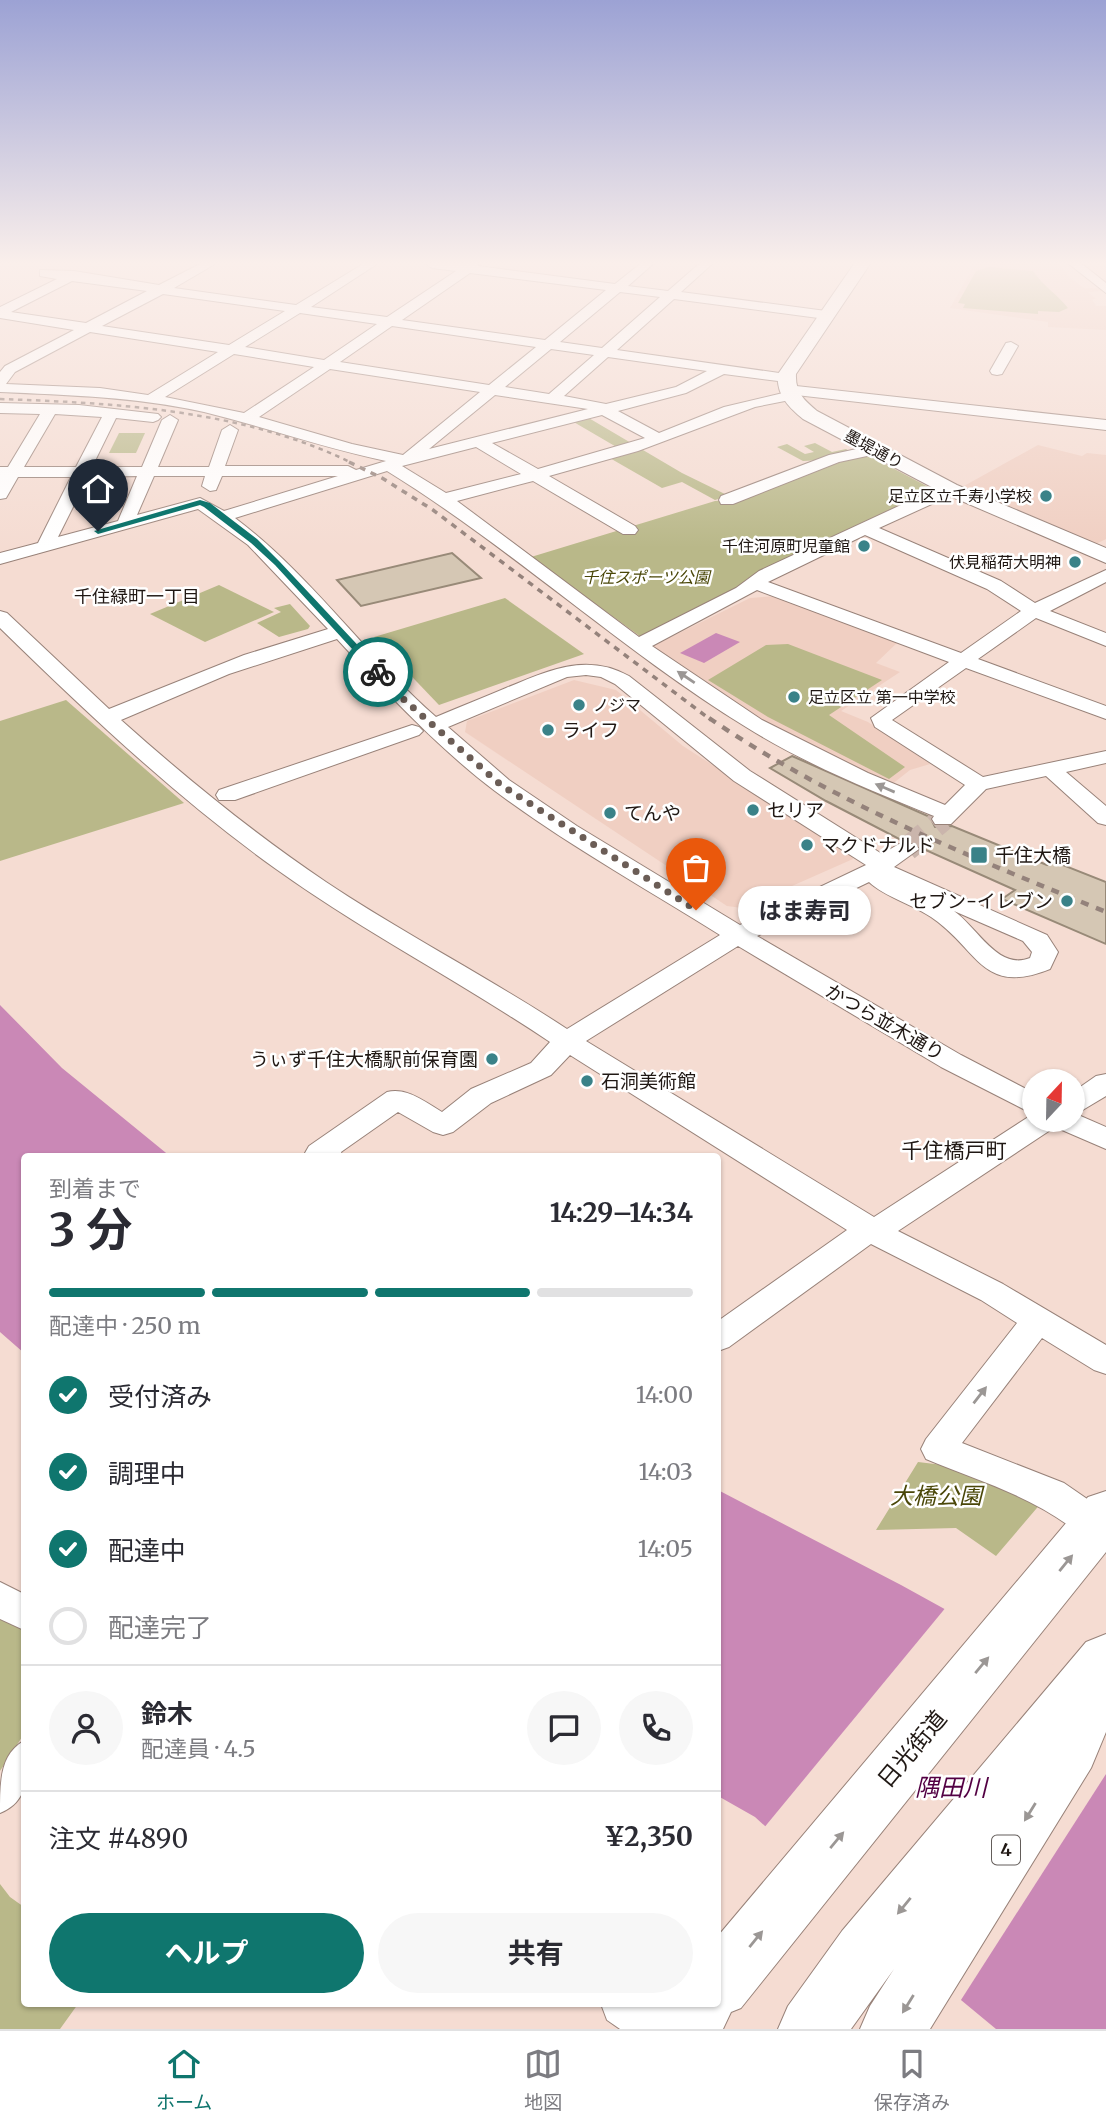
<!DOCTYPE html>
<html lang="ja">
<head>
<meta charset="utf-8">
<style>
	body { margin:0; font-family:Merriweather,"Noto Sans JP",serif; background:#f7f7f7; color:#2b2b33; height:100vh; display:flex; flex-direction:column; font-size:26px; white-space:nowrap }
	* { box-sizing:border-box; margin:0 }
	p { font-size:23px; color:#7c7c81 }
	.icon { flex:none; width:38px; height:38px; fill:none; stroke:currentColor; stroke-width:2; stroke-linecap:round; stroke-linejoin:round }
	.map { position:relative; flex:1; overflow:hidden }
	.sheet { position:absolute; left:21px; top:1153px; width:700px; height:854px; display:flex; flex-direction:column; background:#fff; border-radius:7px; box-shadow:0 2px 5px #0004 }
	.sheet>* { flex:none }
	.needle { width:46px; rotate:22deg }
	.tools { position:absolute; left:1022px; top:1069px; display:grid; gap:14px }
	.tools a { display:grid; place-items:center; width:63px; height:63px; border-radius:50%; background:#fff; box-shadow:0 2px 5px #0004; font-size:35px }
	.pin { position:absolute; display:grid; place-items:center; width:60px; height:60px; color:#fff; margin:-72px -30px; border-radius:50% 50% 50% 0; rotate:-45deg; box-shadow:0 0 7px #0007 }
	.pin .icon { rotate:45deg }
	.courier { position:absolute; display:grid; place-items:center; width:70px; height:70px; margin:-35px; border:5px solid #0f766e; border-radius:50%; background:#fff; color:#222; box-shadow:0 2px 9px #0007 }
	.bubble { position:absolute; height:49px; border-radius:24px; background:#fff; box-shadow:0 2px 5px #0004; font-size:23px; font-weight:700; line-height:49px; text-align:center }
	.summary em { font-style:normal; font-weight:700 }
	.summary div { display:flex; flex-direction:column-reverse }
	.summary { display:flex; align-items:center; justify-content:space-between; height:119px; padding:0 28px }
	h1 { font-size:46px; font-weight:700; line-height:52px }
	.bar { display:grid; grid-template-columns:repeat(4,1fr); gap:10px 7px; align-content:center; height:84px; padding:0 28px }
	.bar i { height:9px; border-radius:5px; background:#e1e1e2 }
	.bar .active { background:#0f766e }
	.bar p { grid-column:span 4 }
	.line { display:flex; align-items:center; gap:18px; padding:0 28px; border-top:2px solid #e1e1e2 }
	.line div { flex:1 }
	.round { display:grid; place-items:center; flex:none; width:74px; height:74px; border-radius:37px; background:#f7f7f7 }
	ol { padding:0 28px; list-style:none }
	li { display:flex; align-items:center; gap:21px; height:77px }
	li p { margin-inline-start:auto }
	li .icon { padding:7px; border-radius:50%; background:#0f766e; color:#fff; stroke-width:4 }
	li:last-child { color:#7c7c81 }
	li i { width:38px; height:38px; border:4px solid #e1e1e2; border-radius:50% }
	.primary-button { display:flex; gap:14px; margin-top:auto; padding:14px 28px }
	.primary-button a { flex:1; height:80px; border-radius:42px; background:#0f766e; color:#fff; font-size:28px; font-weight:700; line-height:80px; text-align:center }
	.primary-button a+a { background:#f7f7f7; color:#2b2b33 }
	.tab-bar { display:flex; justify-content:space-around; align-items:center; height:98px; border-top:2px solid #e1e1e2; background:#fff; font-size:19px; color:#7c7c81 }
	.tab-bar a { display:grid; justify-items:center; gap:4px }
	.tab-bar .active { color:#0f766e }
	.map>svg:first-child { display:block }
	.built { fill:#f0cfc2 }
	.green { fill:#b9b889 }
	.water { fill:#ca88b6 }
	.pier { fill:#f5dcd2 }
	.building { fill:#d5c7b4; stroke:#988a78; stroke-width:2 }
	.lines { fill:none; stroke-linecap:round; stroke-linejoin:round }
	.minor-tunnel { stroke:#cab5ac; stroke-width:24; stroke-dasharray:24 12; stroke-linecap:butt }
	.minor-casing { stroke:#988279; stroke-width:2 }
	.major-casing { stroke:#988279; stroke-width:2 }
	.highway-casing { stroke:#988279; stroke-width:2 }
	.minor { fill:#fff; fill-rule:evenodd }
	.major { fill:#fff; fill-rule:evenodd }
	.highway { fill:#fff; fill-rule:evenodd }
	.rail-far2 { stroke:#94827b; stroke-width:2.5; stroke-dasharray:4.5 4.5; stroke-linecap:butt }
	.rail-far1 { stroke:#94827b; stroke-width:3.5; stroke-dasharray:6 6; stroke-linecap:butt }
	.rail { stroke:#94827b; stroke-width:4.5; stroke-dasharray:8 8; stroke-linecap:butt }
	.oneway { fill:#9b9795 }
	.route { fill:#0f766e }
	.done { stroke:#6b5d56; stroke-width:7; stroke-dasharray:0 12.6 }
	.poi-dot { fill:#3a8288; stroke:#fff; stroke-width:2.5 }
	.labels { text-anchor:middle; stroke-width:5; stroke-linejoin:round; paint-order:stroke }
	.far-street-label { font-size:16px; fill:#201814; stroke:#fff }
	.far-poi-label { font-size:16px; fill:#201814; stroke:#fff; text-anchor:end }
	.far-park-label { font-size:16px; font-style:italic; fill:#4a4708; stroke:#fff }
	.far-neighbourhood-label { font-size:18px; fill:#201814; stroke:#fff }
	.shield { fill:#fff; stroke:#635d5a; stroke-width:2 }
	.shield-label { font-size:18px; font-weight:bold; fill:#201814 }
	.poi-label { font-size:19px; fill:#201814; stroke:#fff; text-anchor:start }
	.street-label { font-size:19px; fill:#201814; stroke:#fff }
	.neighbourhood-label { font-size:21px; fill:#201814; stroke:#fff }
	.near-park-label { font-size:23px; font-style:italic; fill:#4a4708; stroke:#fff }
	.near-street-label { font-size:23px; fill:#201814; stroke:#fff }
	.near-water-label { font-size:24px; font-style:italic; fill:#530043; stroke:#fff }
</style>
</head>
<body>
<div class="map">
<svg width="1106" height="2029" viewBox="0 0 1106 2029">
	<rect width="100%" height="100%" fill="#f5dcd2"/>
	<g class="built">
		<polygon points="975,264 1059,264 1070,278 1084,288 1099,288 1103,291 1088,292 1096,299 1092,299 1096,306 1106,306 1106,330 1048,327 1048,322 950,308"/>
		<polygon points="1038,445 1082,456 1087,453 1106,455 1106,539 1096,544 964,486"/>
		<polygon points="776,596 898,642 876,663 900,672 841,711 868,722 930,764 910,770 891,785 768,723 653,648 655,645 750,598"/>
		<polygon points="574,680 616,690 683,746 852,855 853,859 742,908 727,906 465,732 467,721"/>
	</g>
	<g class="green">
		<path d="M989,267L1033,271C1043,286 1057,294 1068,308L1059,312L1038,311V314L963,308L965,304L958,303L976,271Z"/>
		<polygon points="587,417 682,473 729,496 715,500 682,482 662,488 608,457 625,452 572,421"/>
		<polygon points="119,433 145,433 136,453 109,453"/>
		<polygon points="815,443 832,452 846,449 853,453 824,460 803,461 777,447 787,444 805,454 814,452 804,446"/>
		<path d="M868,455L936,491L772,565L747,579L732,593L641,637L531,557L715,501C768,497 816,465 868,455Z"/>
		<polygon points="219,585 274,612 205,642 150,614"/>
		<polygon points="505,598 584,654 439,705 374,637"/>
		<polygon points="290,604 310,626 308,629 279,637 257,623 281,612 274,608"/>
		<polygon points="788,644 882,680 829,715 905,767 889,779 768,717 708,680 766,645"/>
		<polygon points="66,700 184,803 0,861 0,721"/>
		<polygon points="918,1462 943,1465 1042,1502 996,1556 956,1528 876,1530"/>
		<polygon points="0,1612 24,1626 24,1734 0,1771"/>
		<polygon points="0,1884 10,1897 24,1907 24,2004 78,2004 60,2029 0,2029"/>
	</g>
	<g class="water">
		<polygon points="716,633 740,642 704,663 680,653"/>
		<polygon points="0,1005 62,1068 171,1157 24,1157 24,1353 0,1332"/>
		<polygon points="718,1490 901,1585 1106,1698 1106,2029 996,2029 909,1957 755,1817 718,1796"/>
	</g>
	<polygon class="pier" points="947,1606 1106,1694 1106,1774 959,2003 906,1959 763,1829"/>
	<g class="building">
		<polygon points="452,553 481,578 361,606 337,580"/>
		<polygon points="792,756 930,817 935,827 952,826 1047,865 1053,861 1106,882 1106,944 1002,899 1015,890 921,848 915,841 901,840 826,801 770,768"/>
	</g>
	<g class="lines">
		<polyline class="minor-tunnel" points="907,849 943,819"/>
		<defs>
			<g id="minor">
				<path d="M200,264H215L174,288L296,305L363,264H377L311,307L387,317L456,271L432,268L426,264H478V266L615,284L640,264H653L628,286L668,291L699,264H712L681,292L826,311L833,315L826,319L674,299L617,350L786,374L793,378L786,382L724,374L686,393L618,411L659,433L724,407L783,393L780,389L787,385L1106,420V430L796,395L795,399L755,407L638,451L549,476L635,526L638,530L635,534H623L533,481L457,501L639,637L736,588L759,571L944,485H956L958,489L956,493L879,528L1001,581L1035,603L1106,570V582L1050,611L1106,633V646L1036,618L978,659L1106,706V719L966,668L892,720L983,777L1106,751V763L1066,772L1106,806V825L1098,823L1046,776L986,789L951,824H935L932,819L934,816C870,790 805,764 746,727C621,650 512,548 387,471L235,518C311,575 365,655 436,717C459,707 483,698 506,688C547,671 586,652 629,676L750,771L882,854L899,844H915L919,849L894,867L1047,935L1058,952L1050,969C981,997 978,948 931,917C912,904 885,897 869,882L757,936L961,1055L1034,1093V1120H1073V1092L1096,1076L1106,1074V1096L1076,1114L1106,1127V1149L1055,1127L898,1231L1003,1284L1106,1345V1374L1094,1370L1042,1338L962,1443L1064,1483L1106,1512V1537C1090,1543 1081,1534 1068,1525C1025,1494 974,1479 926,1459L921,1449L926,1439L1017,1323L981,1300L871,1244L729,1347L718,1351V1321L847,1230L570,1055L551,1075L491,1103L453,1132L443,1135L433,1132L398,1112L341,1152L343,1157H307L305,1153L309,1146L387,1092C407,1087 425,1102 442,1112L471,1089L531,1063L550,1042C461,982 364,932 276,869C177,798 87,713 0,628V611L7,613L109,709L244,655L328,629L248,545L198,509L0,564V553L38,543L71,477H18L6,498L0,499V467H8L40,414L0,413V403L79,405L158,414L161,417L158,420L153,422L116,418L92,467H142L162,420L170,415L178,420L158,467H209L222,430L230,425L238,430L225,466H348L356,470L386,461C324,448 265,427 204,412C137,397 68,395 0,392V372L5,366L74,330L0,318V307L57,279L40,276V270L74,271L159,285ZM470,273L606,290L545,340L402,320ZM72,281L147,291L86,323L11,312ZM620,292L660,297L602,348L560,342ZM163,294L285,311L229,345L102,326ZM300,313L377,324L324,360L245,347ZM392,326L536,347L489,385L340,362ZM90,332L218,352L148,395L100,388L6,384L15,372ZM551,349L594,355L549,394L505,387ZM234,354L314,367L244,413L165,397ZM608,357L707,371L676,387L606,404L564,396ZM330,369L480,392L403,455L352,444L259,417ZM495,395L588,409L429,449ZM55,414L102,417L76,467H24ZM602,415L645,438L538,469L492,443ZM476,447L521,474L446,493L402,466ZM137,476L118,521L58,537L88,477ZM154,476H205L202,486L210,491L216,490L222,476H338L224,511L200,498L137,515ZM865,535L987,589L1021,611L961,653L768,582ZM757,590L949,662L871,718L875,727L965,785L945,805L868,773L762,720L652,646ZM337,639C385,691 438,748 495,791C566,844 645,888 720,935L567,1029C488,977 404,934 326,882C253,833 186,778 121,720L229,674ZM586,675L601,677L615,684L734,781L866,865L740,925L577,826L509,780L448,727L567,677ZM954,911L1023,941L1032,952L1030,958C998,971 978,928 954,911ZM738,946L941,1067L1033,1114L874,1217L586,1041Z"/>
				<polygon points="1069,264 1082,264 1106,283 1106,293"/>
				<polygon points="1011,342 1018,346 1002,374 997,375 992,374 990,371 1006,343"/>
				<polygon points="875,445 881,447 883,450 881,453 839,462 733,504 721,504 719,500 721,496 829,455"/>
				<polygon points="412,725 419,727 423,731 419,735 235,800 219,800 216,795 219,790"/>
				<polygon points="0,1582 24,1594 24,1630 0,1619"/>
				<path d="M24,1741C27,1770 32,1800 0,1813C0,1782 0,1754 24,1741Z"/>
				<polygon points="601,2004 660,2004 673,2013 679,2029 620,2029 607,2020"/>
			</g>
			<path id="major" d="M854,264H870L796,374C795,392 804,400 817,411L957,485L1106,548V563L943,493L803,419C788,407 776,394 778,374Z"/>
			<g id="highway">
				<polygon points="1106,1491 1106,1552 741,2008 731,2012 723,2029 649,2029 660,2004 718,2004 718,1936 1088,1497"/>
				<polygon points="1106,1634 1106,1732 1091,1768 930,2029 860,2029 870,2006 894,1969 851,2029 778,2029 788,2006 842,1931 1086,1642"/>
			</g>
		</defs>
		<use href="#minor" class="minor-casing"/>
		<use href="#major" class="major-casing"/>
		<use href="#highway" class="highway-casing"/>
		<use href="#minor" class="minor"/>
		<use href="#major" class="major"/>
		<use href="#highway" class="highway"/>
		<path class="rail-far2" d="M0,399C118,403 244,410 352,463"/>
		<polyline class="rail-far1" points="349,462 382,478 433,510 711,720"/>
		<path class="rail" d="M709,718C834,803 967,855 1106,912"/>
	</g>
	<defs><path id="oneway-solid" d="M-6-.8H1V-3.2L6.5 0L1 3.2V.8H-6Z" transform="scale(1.75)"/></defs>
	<g class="oneway">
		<use href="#oneway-solid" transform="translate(686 677) rotate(-146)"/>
		<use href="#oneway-solid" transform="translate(885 788) rotate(-157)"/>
		<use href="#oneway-solid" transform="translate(980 1395) rotate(-52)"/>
		<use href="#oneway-solid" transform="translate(1066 1563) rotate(-51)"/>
		<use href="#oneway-solid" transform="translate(982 1665) rotate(-50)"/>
		<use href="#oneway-solid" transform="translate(1030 1812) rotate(122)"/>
		<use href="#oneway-solid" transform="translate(837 1840) rotate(-50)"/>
		<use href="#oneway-solid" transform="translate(904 1906) rotate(129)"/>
		<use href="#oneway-solid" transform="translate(756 1939) rotate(-51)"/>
		<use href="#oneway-solid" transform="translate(908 2004) rotate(122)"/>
	</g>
	<linearGradient id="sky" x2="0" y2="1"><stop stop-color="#9ca2d4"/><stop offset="0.48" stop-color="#faefeb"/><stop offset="1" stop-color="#faefeb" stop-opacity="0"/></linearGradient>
	<rect width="1106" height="548" fill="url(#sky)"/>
	<polygon class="route" points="200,500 210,503 257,539 280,562 381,670 381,674 375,674 275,565 251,543 204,507 200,505 98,534 94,531"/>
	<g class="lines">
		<polyline class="done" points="378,672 401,697 501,785 696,910"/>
	</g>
	<g class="poi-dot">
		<circle cx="1046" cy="496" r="7"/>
		<circle cx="864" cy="546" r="7"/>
		<circle cx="1075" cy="562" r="7"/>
		<circle cx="794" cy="697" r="7"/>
		<circle cx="579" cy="705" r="7"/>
		<circle cx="548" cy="730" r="7"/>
		<circle cx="753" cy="810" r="7"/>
		<circle cx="610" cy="813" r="7"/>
		<circle cx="807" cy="845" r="7"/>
		<rect x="970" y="846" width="18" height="18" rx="3.5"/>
		<circle cx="1067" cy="901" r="7"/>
		<circle cx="492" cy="1059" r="7"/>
		<circle cx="587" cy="1081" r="7"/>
	</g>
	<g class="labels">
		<g class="far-street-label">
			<text transform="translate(874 449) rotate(28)" y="6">墨堤通り</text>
		</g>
		<g class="far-poi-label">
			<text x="1032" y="502">足立区立千寿小学校</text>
			<text x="850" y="552">千住河原町児童館</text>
			<text x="1061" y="568">伏見稲荷大明神</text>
			<text x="808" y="703" text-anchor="start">足立区立 第一中学校</text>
			<text x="593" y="711" text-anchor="start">ノジマ</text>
		</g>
		<g class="far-park-label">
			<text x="646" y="583">千住スポーツ公園</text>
		</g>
		<g class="far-neighbourhood-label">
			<text x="137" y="603">千住緑町一丁目</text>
		</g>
		<rect class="shield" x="992" y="1835.5" width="28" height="29" rx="5"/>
		<g class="shield-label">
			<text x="1006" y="1856">4</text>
		</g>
		<g class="poi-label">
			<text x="562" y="737">ライフ</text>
			<text x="767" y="817">セリア</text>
			<text x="624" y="820">てんや</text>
			<text x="821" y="852">マクドナルド</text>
			<text x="995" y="862">千住大橋</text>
			<text x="1053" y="908" text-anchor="end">セブン-イレブン</text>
			<text x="478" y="1066" text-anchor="end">うぃず千住大橋駅前保育園</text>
			<text x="601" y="1088">石洞美術館</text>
		</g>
		<g class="street-label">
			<text transform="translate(885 1022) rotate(30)" y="7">かつら並木通り</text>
		</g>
		<g class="neighbourhood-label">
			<text x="954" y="1158">千住橋戸町</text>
		</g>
		<g class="near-park-label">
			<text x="936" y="1504">大橋公園</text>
		</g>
		<g class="near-street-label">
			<text transform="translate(912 1749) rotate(-50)" y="8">日光街道</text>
		</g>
		<g class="near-water-label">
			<text x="951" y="1796">隅田川</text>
		</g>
	</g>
</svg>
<div class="tools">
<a><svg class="needle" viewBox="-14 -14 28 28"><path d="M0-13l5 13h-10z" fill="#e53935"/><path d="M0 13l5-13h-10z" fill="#7c7c81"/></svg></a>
</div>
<div class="pin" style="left:696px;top:910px;background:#ea580c"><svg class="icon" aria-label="bag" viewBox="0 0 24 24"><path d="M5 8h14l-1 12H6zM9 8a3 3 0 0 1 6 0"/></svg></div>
<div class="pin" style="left:98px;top:531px;background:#1f2937"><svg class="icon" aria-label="home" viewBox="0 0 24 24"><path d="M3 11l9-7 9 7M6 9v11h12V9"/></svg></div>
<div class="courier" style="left:378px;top:672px"><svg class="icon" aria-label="bike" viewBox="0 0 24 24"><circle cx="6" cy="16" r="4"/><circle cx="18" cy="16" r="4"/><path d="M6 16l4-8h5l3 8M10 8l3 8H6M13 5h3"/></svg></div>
<div class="bubble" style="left:738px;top:886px;width:133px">はま寿司</div>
<section class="sheet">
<div class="summary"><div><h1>3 分</h1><p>到着まで</p></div><em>14:29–14:34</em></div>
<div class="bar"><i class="active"></i><i class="active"></i><i class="active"></i><i></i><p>配達中 · 250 m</p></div>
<ol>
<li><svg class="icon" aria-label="check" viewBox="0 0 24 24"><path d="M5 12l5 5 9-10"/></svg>受付済み<p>14:00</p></li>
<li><svg class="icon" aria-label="check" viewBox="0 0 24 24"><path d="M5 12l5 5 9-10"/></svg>調理中<p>14:03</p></li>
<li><svg class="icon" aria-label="check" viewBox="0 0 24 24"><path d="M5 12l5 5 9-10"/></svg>配達中<p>14:05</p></li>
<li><i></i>配達完了</li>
</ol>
<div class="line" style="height:126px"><a class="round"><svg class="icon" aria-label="person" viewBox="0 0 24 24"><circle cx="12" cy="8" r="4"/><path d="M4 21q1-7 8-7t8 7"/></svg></a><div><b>鈴木</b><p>配達員 · 4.5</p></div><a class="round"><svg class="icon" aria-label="chat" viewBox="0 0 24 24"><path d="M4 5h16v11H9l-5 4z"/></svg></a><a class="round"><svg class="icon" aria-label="phone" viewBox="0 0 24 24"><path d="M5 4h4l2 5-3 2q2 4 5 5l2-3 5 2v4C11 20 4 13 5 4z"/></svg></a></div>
<div class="line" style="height:91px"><div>注文 #4890</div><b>¥2,350</b></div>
<div class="primary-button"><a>ヘルプ</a><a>共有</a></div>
</section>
</div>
<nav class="tab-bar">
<a class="active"><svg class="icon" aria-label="home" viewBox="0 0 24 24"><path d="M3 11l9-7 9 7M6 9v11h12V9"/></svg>ホーム</a>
<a><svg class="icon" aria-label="map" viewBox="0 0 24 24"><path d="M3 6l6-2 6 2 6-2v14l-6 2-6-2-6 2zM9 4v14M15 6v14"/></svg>地図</a>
<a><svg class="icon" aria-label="saved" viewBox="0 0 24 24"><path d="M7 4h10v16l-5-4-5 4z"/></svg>保存済み</a>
</nav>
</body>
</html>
